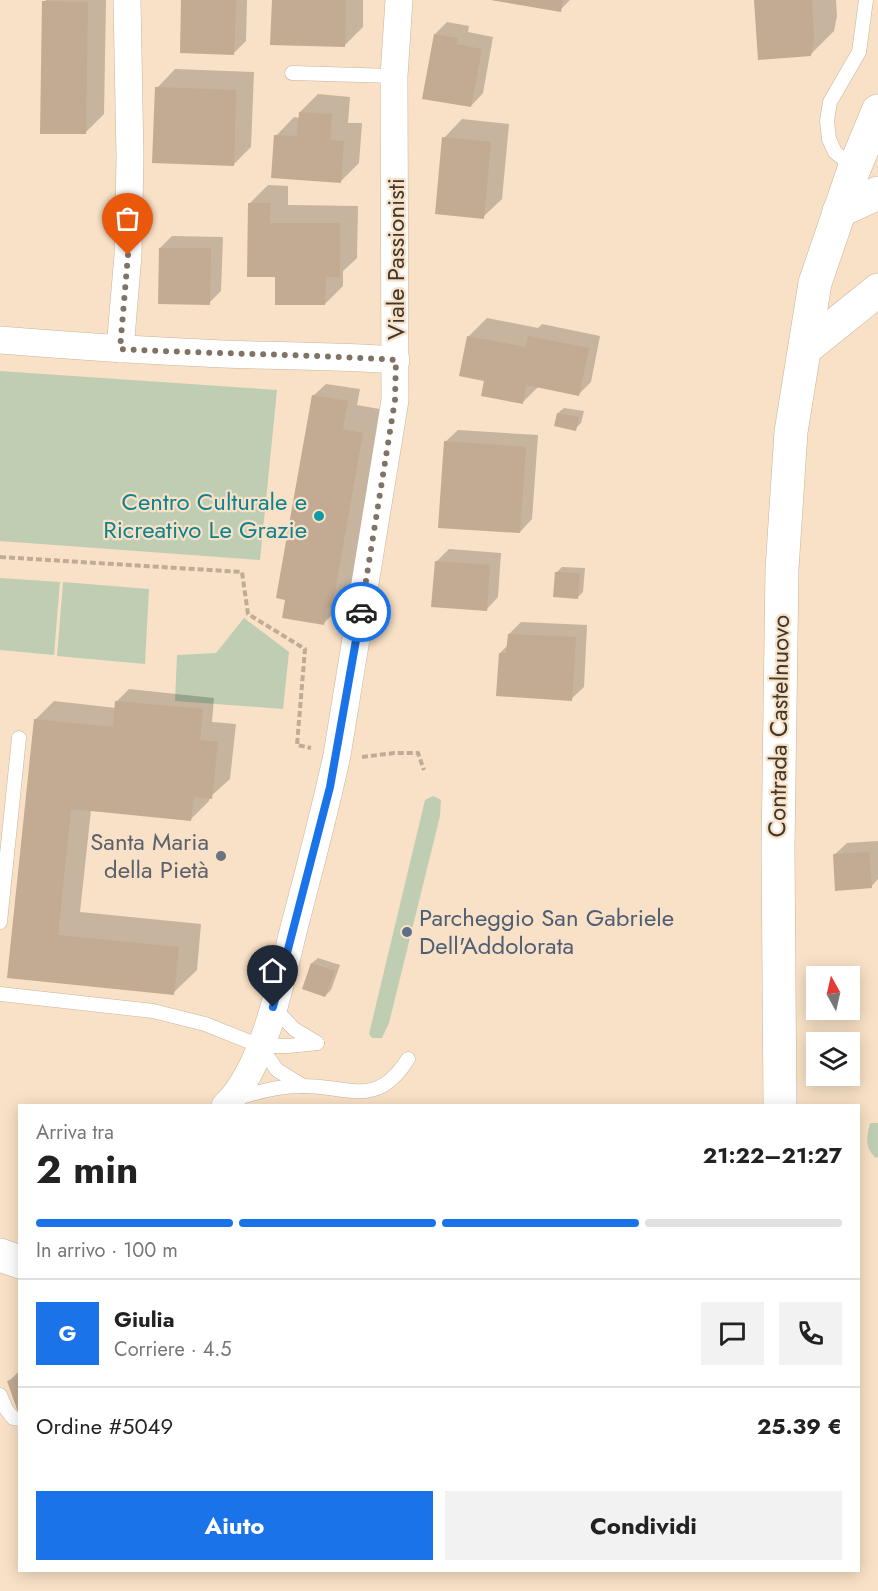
<!DOCTYPE html>
<html lang="it">
<head>
<meta charset="utf-8">
<style>
	body { margin:0; font-family:Jost,sans-serif; background:#f2f2f2; color:#222; height:100vh; display:flex; flex-direction:column; font-size:22px; white-space:nowrap }
	* { box-sizing:border-box; margin:0 }
	p { font-size:20px; color:#767676 }
	.icon { flex:none; width:33px; height:33px; fill:none; stroke:currentColor; stroke-width:2; stroke-linecap:round; stroke-linejoin:round }
	.map { position:relative; flex:1; overflow:hidden }
	.side { position:absolute; left:18px; top:1104px; width:842px; height:468px; display:flex; flex-direction:column; background:#fff; border-radius:0px; box-shadow:0 3px 15px #0003 }
	.side>* { flex:none }
	.needle { width:39px; rotate:352deg }
	.buttons { position:absolute; left:806px; top:966px; display:grid; gap:12px }
	.buttons a { display:grid; place-items:center; width:54px; height:54px; border-radius:0px; background:#fff; box-shadow:0 3px 15px #0003; font-size:30px }
	.pin { position:absolute; display:grid; place-items:center; width:51px; height:51px; color:#fff; margin:-62px -26px; border-radius:50% 50% 50% 0; rotate:-45deg; box-shadow:0 0 6px #0007 }
	.pin .icon { rotate:45deg }
	.courier { position:absolute; display:grid; place-items:center; width:60px; height:60px; margin:-30px; border:4px solid #1a73e8; border-radius:50%; background:#fff; color:#222; box-shadow:0 2px 8px #0007 }
	.head em { font-style:normal; font-weight:700 }
	.head div { display:flex; flex-direction:column-reverse }
	.head { display:flex; align-items:center; justify-content:space-between; height:102px; padding:0 18px }
	h1 { font-size:39px; font-weight:700; line-height:45px }
	.bar { display:grid; grid-template-columns:repeat(4,1fr); gap:9px 6px; align-content:center; height:72px; padding:0 18px }
	.bar i { height:8px; border-radius:4px; background:#e0e0e0 }
	.bar .current { background:#1a73e8 }
	.bar p { grid-column:span 4 }
	.line { display:flex; align-items:center; gap:15px; padding:0 18px; border-top:2px solid #e0e0e0 }
	.line div { flex:1 }
	.round { display:grid; place-items:center; flex:none; width:63px; height:63px; border-radius:0px; background:#f2f2f2 }
	.primary-button { display:flex; gap:12px; margin-top:auto; padding:12px 18px }
	.primary-button a { flex:1; height:69px; border-radius:0px; background:#1a73e8; color:#fff; font-size:24px; font-weight:700; line-height:69px; text-align:center }
	.primary-button a+a { background:#f2f2f2; color:#222 }
	.map>svg:first-child { display:block }
	.green { fill:#bfceb2 }
	.shadow { fill:#0003 }
	.building { fill:#c3aa92 }
	.lines { fill:none; stroke-linecap:round; stroke-linejoin:round }
	.service-casing { stroke:#cab49a; stroke-width:15 }
	.minor-casing { stroke:#cab49a; stroke-width:28 }
	.secondary-casing { stroke:#cab49a; stroke-width:34 }
	.path { stroke:#beac96; stroke-width:4; stroke-dasharray:6 3; stroke-linecap:butt }
	.service { stroke:#fff; stroke-width:14 }
	.minor { stroke:#fff; stroke-width:27 }
	.secondary { stroke:#fff; stroke-width:33 }
	.done { stroke:#817363; stroke-width:6; stroke-dasharray:0 10.8 }
	.route { stroke:#1a73e8; stroke-width:8 }
	.culture-dot { fill:#0f9aa8; stroke:#f8e1c6; stroke-width:2 }
	.worship-dot { fill:#6b7280; stroke:#f8e1c6; stroke-width:2 }
	.service-dot { fill:#5c6f8a; stroke:#f8e1c6; stroke-width:2 }
	.labels { text-anchor:middle; stroke-width:4.5; stroke-linejoin:round; paint-order:stroke }
	.street-label { font-size:24px; fill:#41382d; stroke:#f8e1c6 }
	.culture-label { font-size:24px; fill:#0d838f; stroke:#f8e1c6; text-anchor:end }
	.worship-label { font-size:24px; fill:#5b616d; stroke:#f8e1c6; text-anchor:end }
	.service-label { font-size:24px; fill:#4e5e75; stroke:#f8e1c6; text-anchor:start }
</style>
</head>
<body>
<div class="map">
<svg width="878" height="1591" viewBox="0 0 878 1591">
	<rect width="100%" height="100%" fill="#f8e1c6"/>
	<g class="green">
		<polygon points="0,371 277,390 260,560 0,541"/>
		<polygon points="0,578 60,582 54,655 0,650"/>
		<polygon points="63,582 149,589 145,664 57,656"/>
		<polygon points="244,618 289,652 283,709 175,701 177,655 216,653"/>
		<polygon points="433,796 441,800 440,816 389,1023 382,1038 372,1038 369,1034 425,800"/>
		<path d="M870,1123H878V1157L876,1158C864,1147 867,1138 870,1123Z"/>
	</g>
	<g class="shadow">
		<polygon points="46,0 106,0 104,114 86,132 44,2"/>
		<polygon points="183,0 247,0 246,41 234,53"/>
		<polygon points="273,0 363,0 363,27 344,46"/>
		<polygon points="492,0 570,0 560,10"/>
		<polygon points="755,0 836,0 837,16 834,31 810,55"/>
		<polygon points="447,22 469,26 468,32 493,37 483,93 471,106 435,34"/>
		<polygon points="175,69 254,72 251,147 233,165 157,88"/>
		<polygon points="318,94 350,97 348,123 362,123 359,163 341,181 276,136 294,117 300,118 300,112"/>
		<polygon points="462,119 509,124 502,199 483,217 444,138"/>
		<polygon points="268,185 288,186 288,205 358,206 357,258 343,271 343,286 325,304 277,275 250,203"/>
		<polygon points="172,236 223,237 221,291 209,303 160,248"/>
		<polygon points="487,318 538,328 542,324 600,336 591,382 579,394 539,386 522,403 468,337"/>
		<polygon points="326,384 360,389 357,405 385,410 355,583 349,588 347,600 324,623 313,396"/>
		<polygon points="564,408 584,411 581,423 575,429 558,413"/>
		<polygon points="458,430 538,435 532,519 520,532 445,442"/>
		<polygon points="449,549 501,553 498,597 486,610 436,562"/>
		<polygon points="562,567 585,568 583,592 578,597 556,573"/>
		<polygon points="521,622 587,625 584,687 571,699 500,653 508,645 509,634"/>
		<polygon points="129,689 214,698 212,722 236,724 230,779 210,797 209,801 191,819 91,810 80,912 201,924 197,970 173,993 9,977 35,720 54,701 116,708 117,701"/>
		<polygon points="878,841 878,879 871,887 834,855 847,843"/>
		<polygon points="318,958 340,965 331,990 325,996 312,963"/>
		<polygon points="20,1370 20,1410 9,1381"/>
	</g>
	<g class="building">
		<polygon points="181,0 236,0 234,55 180,53"/>
		<polygon points="272,0 346,0 345,47 270,45"/>
		<polygon points="491,0 563,0 561,12"/>
		<polygon points="754,0 812,0 814,40 811,56 758,60"/>
		<polygon points="42,1 88,2 86,134 40,134"/>
		<polygon points="434,34 458,38 456,44 482,49 471,107 422,99"/>
		<polygon points="155,87 236,90 234,166 152,163"/>
		<polygon points="299,112 332,114 330,140 344,141 341,183 271,178 274,135 297,136"/>
		<polygon points="442,137 491,142 484,219 435,214"/>
		<polygon points="248,203 270,203 270,223 340,223 340,277 326,277 325,305 275,305 275,277 247,277"/>
		<polygon points="159,248 211,248 210,305 158,304"/>
		<polygon points="467,336 526,347 528,336 589,348 579,396 526,385 523,404 481,396 484,381 459,376"/>
		<polygon points="312,395 348,401 343,429 363,433 332,608 327,607 324,625 282,618 285,600 276,598"/>
		<polygon points="557,413 579,417 576,431 554,426"/>
		<polygon points="444,441 526,447 520,533 438,528"/>
		<polygon points="435,561 490,565 487,611 431,607"/>
		<polygon points="555,572 580,573 578,599 553,597"/>
		<polygon points="508,634 576,637 572,701 496,696 499,653 506,653"/>
		<polygon points="115,701 203,709 200,740 218,742 212,799 194,797 191,821 71,809 58,935 179,947 174,995 7,978 34,719 113,727"/>
		<polygon points="869,852 872,888 835,891 833,854"/>
		<polygon points="311,963 335,971 325,997 302,989"/>
		<polygon points="20,1376 20,1415 19,1415 7,1381"/>
	</g>
	<g class="lines">
		<defs>
			<g id="service">
				<polyline points="292,73 394,76"/>
				<polyline points="854,168 835,152 829,139 827,121 830,102 859,52 866,0"/>
				<polyline points="0,922 19,738"/>
				<polyline points="0,994 153,1011 205,1024 260,1046 288,1046 317,1043"/>
				<polyline points="273,1007 294,1029 317,1043"/>
				<polyline points="260,1046 277,1070 303,1086"/>
				<path d="M235,1098C257,1093 281,1085 304,1086C350,1086 376,1109 408,1059"/>
				<polyline points="0,1395 6,1409 13,1418 20,1419"/>
			</g>
			<g id="minor">
				<path d="M0,340C74,346 149,351 223,354C281,356 338,356 396,360"/>
				<polyline points="120,349 128,255 130,158 127,0"/>
				<path d="M225,1106C266,1066 281,978 295,924C310,867 325,811 337,755L395,400L394,76L399,0"/>
			</g>
			<g id="secondary">
				<polyline points="839,211 878,193"/>
				<polyline points="805,349 878,290"/>
				<polyline points="780,1106 778,849 782,569 791,432 815,283 854,169 878,111"/>
				<polyline points="0,1255 20,1262"/>
			</g>
		</defs>
		<use href="#service" class="service-casing"/>
		<use href="#minor" class="minor-casing"/>
		<use href="#secondary" class="secondary-casing"/>
		<g class="path">
			<polyline points="0,557 242,572 248,614 305,649 297,745 311,748"/>
			<polyline points="362,757 394,753 418,753 424,770"/>
		</g>
		<use href="#service" class="service"/>
		<use href="#minor" class="minor"/>
		<use href="#secondary" class="secondary"/>
	</g>
	<g class="lines">
		<path class="done" d="M128,255L120,349C212,354 304,354 396,360L395,400L361,612"/>
		<polyline class="route" points="273,1007 330,787 361,612"/>
	</g>
	<circle class="culture-dot" cx="319" cy="516" r="6"/>
	<circle class="worship-dot" cx="221" cy="856" r="6"/>
	<circle class="service-dot" cx="407" cy="932" r="6"/>
	<g class="labels">
		<g class="street-label">
			<text transform="translate(396 259) rotate(-90)" y="8">Viale Passionisti</text>
			<text transform="translate(779 726) rotate(-89)" y="8">Contrada Castelnuovo</text>
		</g>
		<g class="culture-label">
			<text x="307" y="510">Centro Culturale e<tspan x="307" dy="28">Ricreativo Le Grazie</tspan></text>
		</g>
		<g class="worship-label">
			<text x="209" y="850">Santa Maria<tspan x="209" dy="28">della Pietà</tspan></text>
		</g>
		<g class="service-label">
			<text x="419" y="926">Parcheggio San Gabriele<tspan x="419" dy="28">Dell'Addolorata</tspan></text>
		</g>
	</g>
</svg>
<div class="buttons">
<a><svg class="needle" viewBox="-14 -14 28 28"><path d="M0-13l5 13h-10z" fill="#e53935"/><path d="M0 13l5-13h-10z" fill="#767676"/></svg></a>
<a><svg class="icon" aria-label="layers" viewBox="0 0 24 24"><path d="M12 4l9 5-9 5-9-5zM3 14l9 5 9-5"/></svg></a>
</div>
<div class="pin" style="left:128px;top:255px;background:#ea580c"><svg class="icon" aria-label="bag" viewBox="0 0 24 24"><path d="M5 8h14l-1 12H6zM9 8a3 3 0 0 1 6 0"/></svg></div>
<div class="pin" style="left:273px;top:1007px;background:#1f2937"><svg class="icon" aria-label="home" viewBox="0 0 24 24"><path d="M3 11l9-7 9 7M6 9v11h12V9"/></svg></div>
<div class="courier" style="left:361px;top:612px"><svg class="icon" aria-label="car" viewBox="0 0 24 24"><path d="M5 17H2v-5l4-1 3-4h7l3 4 3 1v5h-3M9 17h6M6 11h13"/><circle cx="7" cy="17" r="2"/><circle cx="17" cy="17" r="2"/></svg></div>
<section class="side">
<div class="head"><div><h1>2 min</h1><p>Arriva tra</p></div><em>21:22–21:27</em></div>
<div class="bar"><i class="current"></i><i class="current"></i><i class="current"></i><i></i><p>In arrivo · 100 m</p></div>
<div class="line" style="height:108px"><b class="round" style="background:#1a73e8;color:#fff">G</b><div><b>Giulia</b><p>Corriere · 4.5</p></div><a class="round"><svg class="icon" aria-label="chat" viewBox="0 0 24 24"><path d="M4 5h16v11H9l-5 4z"/></svg></a><a class="round"><svg class="icon" aria-label="phone" viewBox="0 0 24 24"><path d="M5 4h4l2 5-3 2q2 4 5 5l2-3 5 2v4C11 20 4 13 5 4z"/></svg></a></div>
<div class="line" style="height:78px"><div>Ordine #5049</div><b>25.39 €</b></div>
<div class="primary-button"><a>Aiuto</a><a>Condividi</a></div>
</section>
</div>
</body>
</html>
